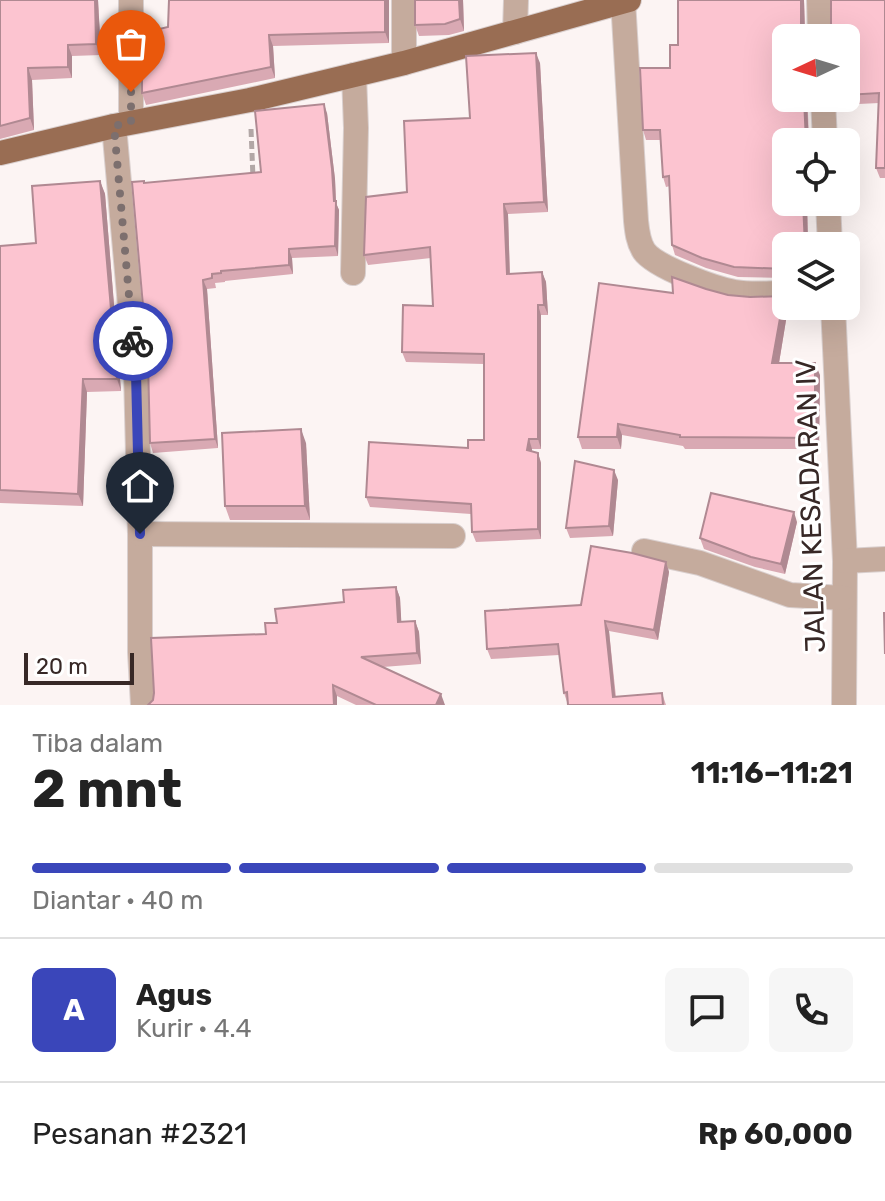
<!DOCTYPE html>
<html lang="id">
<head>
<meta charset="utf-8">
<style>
	body { margin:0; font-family:Rubik,sans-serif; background:#f6f6f6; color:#222; height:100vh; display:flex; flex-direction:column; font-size:30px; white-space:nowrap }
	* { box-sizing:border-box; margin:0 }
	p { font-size:26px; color:#767676 }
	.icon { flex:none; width:44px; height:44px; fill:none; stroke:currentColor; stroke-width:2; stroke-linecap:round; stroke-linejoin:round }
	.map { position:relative; height:705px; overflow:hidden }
	.side { display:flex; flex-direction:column; background:#fff; flex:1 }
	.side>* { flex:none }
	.needle { width:52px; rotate:266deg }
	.controls { position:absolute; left:772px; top:24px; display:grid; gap:16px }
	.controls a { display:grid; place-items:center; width:88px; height:88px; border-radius:12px; background:#fff; box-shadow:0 8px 32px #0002; font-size:40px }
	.scale { position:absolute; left:24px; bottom:20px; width:110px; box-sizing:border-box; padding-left:8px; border:4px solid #372826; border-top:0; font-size:22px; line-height:28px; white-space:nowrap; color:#372826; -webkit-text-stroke:6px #fff; paint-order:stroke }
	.pin { position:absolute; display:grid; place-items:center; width:68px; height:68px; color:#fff; margin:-82px -34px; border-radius:50% 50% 50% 0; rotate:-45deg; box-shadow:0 0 8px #0007 }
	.pin .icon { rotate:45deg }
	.courier { position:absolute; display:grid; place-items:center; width:80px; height:80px; margin:-40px; border:6px solid #3a46ba; border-radius:50%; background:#fff; color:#222; box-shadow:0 2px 10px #0007 }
	.summary em { font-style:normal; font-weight:700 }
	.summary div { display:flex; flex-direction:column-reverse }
	.summary { display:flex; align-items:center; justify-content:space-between; height:136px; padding:0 32px }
	h1 { font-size:52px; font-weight:700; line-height:60px }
	.bar { display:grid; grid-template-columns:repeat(4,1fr); gap:12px 8px; align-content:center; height:96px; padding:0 32px }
	.bar i { height:10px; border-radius:6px; background:#e0e0e0 }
	.bar .current { background:#3a46ba }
	.bar p { grid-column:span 4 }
	.line { display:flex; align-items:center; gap:20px; padding:0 32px; border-top:2px solid #e0e0e0 }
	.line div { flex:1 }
	.round { display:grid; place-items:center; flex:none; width:84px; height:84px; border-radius:12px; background:#f6f6f6 }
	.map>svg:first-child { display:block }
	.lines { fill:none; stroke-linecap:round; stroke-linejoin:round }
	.minor-casing { stroke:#d9cfce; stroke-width:26 }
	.major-casing { stroke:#d9cfce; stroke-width:26 }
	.path { stroke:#b2a7a6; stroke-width:5; stroke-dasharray:8 4; stroke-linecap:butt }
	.minor { stroke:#c5ab9d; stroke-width:24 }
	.major { stroke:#996d53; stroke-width:24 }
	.wall { fill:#d9a9b3 }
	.shaded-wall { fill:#b08992 }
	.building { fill:#fcc4d0; stroke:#b08992; stroke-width:2 }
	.done { stroke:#7c6f6e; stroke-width:8; stroke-dasharray:0 14.4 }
	.route { stroke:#3a46ba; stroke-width:10 }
	.labels { text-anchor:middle; stroke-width:6; stroke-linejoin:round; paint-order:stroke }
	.street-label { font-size:28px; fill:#372826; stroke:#fff }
</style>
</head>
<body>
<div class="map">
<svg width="885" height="705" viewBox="0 0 885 705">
	<rect width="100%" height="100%" fill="#fcf4f3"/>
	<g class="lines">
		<defs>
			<g id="minor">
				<polyline points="404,0 404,63"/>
				<path d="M623,0L636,221C637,231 638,242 644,251C655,267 716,289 735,292C751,295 770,293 786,293"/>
				<polyline points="819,0 820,38"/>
				<polyline points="515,32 516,0"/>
				<polyline points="823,98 825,142"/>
				<polyline points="131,122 131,0"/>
				<polyline points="114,126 136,373 140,534 140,652 143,705"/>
				<polyline points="828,202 830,246"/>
				<polyline points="353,273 356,128 354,75"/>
				<polyline points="833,306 845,561 844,705"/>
				<polyline points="140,534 453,536"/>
				<polyline points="644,551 700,563 790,595 844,598"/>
				<polyline points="845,561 885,559"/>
			</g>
			<polyline id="major" points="0,153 114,126 250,100 404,63 629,0"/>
		</defs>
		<use href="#minor" class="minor-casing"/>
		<use href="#major" class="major-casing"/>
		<polyline class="path" points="251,129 253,178"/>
		<use href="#minor" class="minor"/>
		<use href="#major" class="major"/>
	</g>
	<g class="wall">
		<polygon points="0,0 98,0 101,55 72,56 72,78 32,80 34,130 0,139"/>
		<polygon points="169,0 389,0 389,43 273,46 275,78 146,105 142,93 168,27"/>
		<polygon points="463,0 464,31 449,35 419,36 415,25"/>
		<polygon points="678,0 804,0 809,142 786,142 786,202 807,202 808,246 786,246 786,278 738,277 706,268 675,255 672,245 670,186 666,187 663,177 661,140 646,140 643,130 670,68 678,45"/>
		<polygon points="885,0 885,178 880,178 876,168 879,103 838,105 836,98 846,98 846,38"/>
		<polygon points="540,63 548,212 508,214 510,274 542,272 546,282 548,315 541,315 541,449 532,449 532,451 538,453 541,463 541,539 476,542 472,532 471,514 370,507 366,497 484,440 484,364 406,362 402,352 433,306 431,258 368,265 364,255 407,192 470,118"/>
		<polygon points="327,113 335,179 336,203 339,210 338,256 292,258 293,274 225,281 225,282 215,283 216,288 207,289 218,448 153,453 150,443 144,183 261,172"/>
		<polygon points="100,181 105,194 121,391 87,392 83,506 0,503 0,246 36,243"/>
		<polygon points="706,289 728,295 750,297 784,296 786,306 788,308 779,363 820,375 819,449 685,449 683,446 622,435 621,449 582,449 578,437 673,293"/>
		<polygon points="306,443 310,520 230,520 225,506"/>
		<polygon points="618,480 613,536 570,538 566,528"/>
		<polygon points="797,522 785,574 755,567 704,549 700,538"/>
		<polygon points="666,562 669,572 658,640 609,631 616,697 662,693 666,705 568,705 564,693 559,655 491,659 487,649"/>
		<polygon points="396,587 400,598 401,622 415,621 419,632 421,664 383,667 445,705 356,705 337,696 337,705 148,705 266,634 277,623"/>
	</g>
	<g class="shaded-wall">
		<polygon points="95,0 98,0 101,55 96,44"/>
		<polygon points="385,0 389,0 389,43 385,32"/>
		<polygon points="459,0 463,0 464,31 460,19"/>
		<polygon points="801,0 804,0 805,38 801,29"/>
		<polygon points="269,35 273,46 275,78 271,67"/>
		<polygon points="68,45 72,56 72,78 68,67"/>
		<polygon points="536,53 540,63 548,212 544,202"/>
		<polygon points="28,68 32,80 34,130 30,118"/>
		<polygon points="804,98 809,98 807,106 809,142 806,142"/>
		<polygon points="324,104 327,113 335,179 336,203 339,210 338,256 335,246 334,201"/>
		<polygon points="100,181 105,194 121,391 117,379"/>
		<polygon points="803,202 807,202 808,246 805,246"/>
		<polygon points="504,204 508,214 510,284 507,274"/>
		<polygon points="289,249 292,258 293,274 289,265"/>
		<polygon points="542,272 546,282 548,315 544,305"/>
		<polygon points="203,280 207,289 218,448 215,439"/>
		<polygon points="784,296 786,306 788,308 777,375 772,363"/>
		<polygon points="538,305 541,315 541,449 538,439"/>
		<polygon points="815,363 820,375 819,449 815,438"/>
		<polygon points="83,379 87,392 83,506 78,494"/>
		<polygon points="618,424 622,435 621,449 617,437"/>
		<polygon points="301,429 306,443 310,520 305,506"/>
		<polygon points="529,439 532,449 531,460 527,450"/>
		<polygon points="538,453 541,463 541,539 538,529"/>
		<polygon points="614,470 618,480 613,536 609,526"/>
		<polygon points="794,512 797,522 785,574 781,564"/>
		<polygon points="666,562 669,572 658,640 654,630"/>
		<polygon points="396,587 400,598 402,633 398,622"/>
		<polygon points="415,621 419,632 421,664 417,653"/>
		<polygon points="605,621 609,631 616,705 613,697"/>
		<polygon points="333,685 337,696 337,705 334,705"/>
		<polygon points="441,694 445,705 436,705"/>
	</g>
	<g class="building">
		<polygon points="0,0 95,0 96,44 68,45 68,67 28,68 30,118 0,126"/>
		<polygon points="169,0 385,0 385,32 269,35 271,67 142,93 142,33 168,27"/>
		<polygon points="415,0 459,0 460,19 445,24 415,25"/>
		<polygon points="678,0 801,0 801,29 806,38 786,38 786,98 804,98 806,142 786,142 786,202 803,202 805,246 786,246 786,269 734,267 702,258 672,245 669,176 663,177 660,130 643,130 640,68 670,68 670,45 678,45"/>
		<polygon points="831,0 885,0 885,168 876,168 879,93 846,95 846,38 827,38 830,34 831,28"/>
		<polygon points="536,53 544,202 504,204 507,274 542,272 544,305 538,305 538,439 529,439 527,450 538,453 538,529 472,532 471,504 366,497 369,442 468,448 468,440 484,440 484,354 402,352 403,305 433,306 430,247 364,255 366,197 407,192 404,121 470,118 466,56"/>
		<polygon points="324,104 332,169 334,201 336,201 335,246 289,249 289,265 221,271 221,273 212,274 212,278 203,280 215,439 150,443 148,362 132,182 144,181 144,183 261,172 255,111"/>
		<polygon points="100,181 117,379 83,379 78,494 0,490 0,246 36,243 32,186"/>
		<polygon points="672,277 706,289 728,295 750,297 784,296 772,363 815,363 815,438 680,437 680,435 618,424 617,437 578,437 599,283 673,293"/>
		<polygon points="301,429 305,506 225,506 222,433"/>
		<polygon points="575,461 614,470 609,526 566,528"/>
		<polygon points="711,493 794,512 781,564 751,557 700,538"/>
		<polygon points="591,546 632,553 666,562 654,630 605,621 613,697 662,693 663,705 568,705 567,692 564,693 558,644 487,649 485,611 581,605"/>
		<polygon points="396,587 398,622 415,621 417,653 361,657 441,694 436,705 376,705 333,685 334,705 148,705 153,700 154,693 151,638 266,634 265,623 277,623 275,609 344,602 343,590"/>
		<polygon points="884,613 885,613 885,654"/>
	</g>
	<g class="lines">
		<polyline class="done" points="131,92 131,122 114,126 133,341"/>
		<polyline class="route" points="133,341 136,373 140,534"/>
	</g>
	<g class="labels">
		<g class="street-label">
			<text transform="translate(810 506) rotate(-92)" y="10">JALAN KESADARAN IV</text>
		</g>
	</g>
</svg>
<div class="controls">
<a><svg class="needle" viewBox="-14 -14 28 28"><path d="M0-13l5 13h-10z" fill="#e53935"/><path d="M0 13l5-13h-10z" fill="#767676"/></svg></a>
<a><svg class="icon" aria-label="locate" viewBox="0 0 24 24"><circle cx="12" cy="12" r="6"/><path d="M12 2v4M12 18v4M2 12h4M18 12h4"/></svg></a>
<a><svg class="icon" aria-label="layers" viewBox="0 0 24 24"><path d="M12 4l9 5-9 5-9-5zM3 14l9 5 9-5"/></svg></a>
</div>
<div class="scale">20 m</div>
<div class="pin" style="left:131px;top:92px;background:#ea580c"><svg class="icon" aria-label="bag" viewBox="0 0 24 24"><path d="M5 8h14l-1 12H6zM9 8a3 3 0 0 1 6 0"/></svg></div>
<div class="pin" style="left:140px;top:534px;background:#1f2937"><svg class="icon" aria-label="home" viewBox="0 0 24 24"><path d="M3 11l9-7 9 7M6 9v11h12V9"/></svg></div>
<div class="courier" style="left:133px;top:341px"><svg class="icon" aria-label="bike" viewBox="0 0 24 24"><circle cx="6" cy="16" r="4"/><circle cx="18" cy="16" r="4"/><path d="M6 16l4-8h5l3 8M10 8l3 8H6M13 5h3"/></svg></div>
</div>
<section class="side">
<div class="summary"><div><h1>2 mnt</h1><p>Tiba dalam</p></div><em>11:16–11:21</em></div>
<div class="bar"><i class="current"></i><i class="current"></i><i class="current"></i><i></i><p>Diantar · 40 m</p></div>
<div class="line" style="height:144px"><b class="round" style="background:#3a46ba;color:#fff">A</b><div><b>Agus</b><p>Kurir · 4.4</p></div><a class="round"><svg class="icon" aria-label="chat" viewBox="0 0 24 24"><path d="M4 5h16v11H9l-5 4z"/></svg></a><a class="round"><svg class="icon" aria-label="phone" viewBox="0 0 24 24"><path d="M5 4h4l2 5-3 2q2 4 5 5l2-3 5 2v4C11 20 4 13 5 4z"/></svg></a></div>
<div class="line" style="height:104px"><div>Pesanan #2321</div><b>Rp 60,000</b></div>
</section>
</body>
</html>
